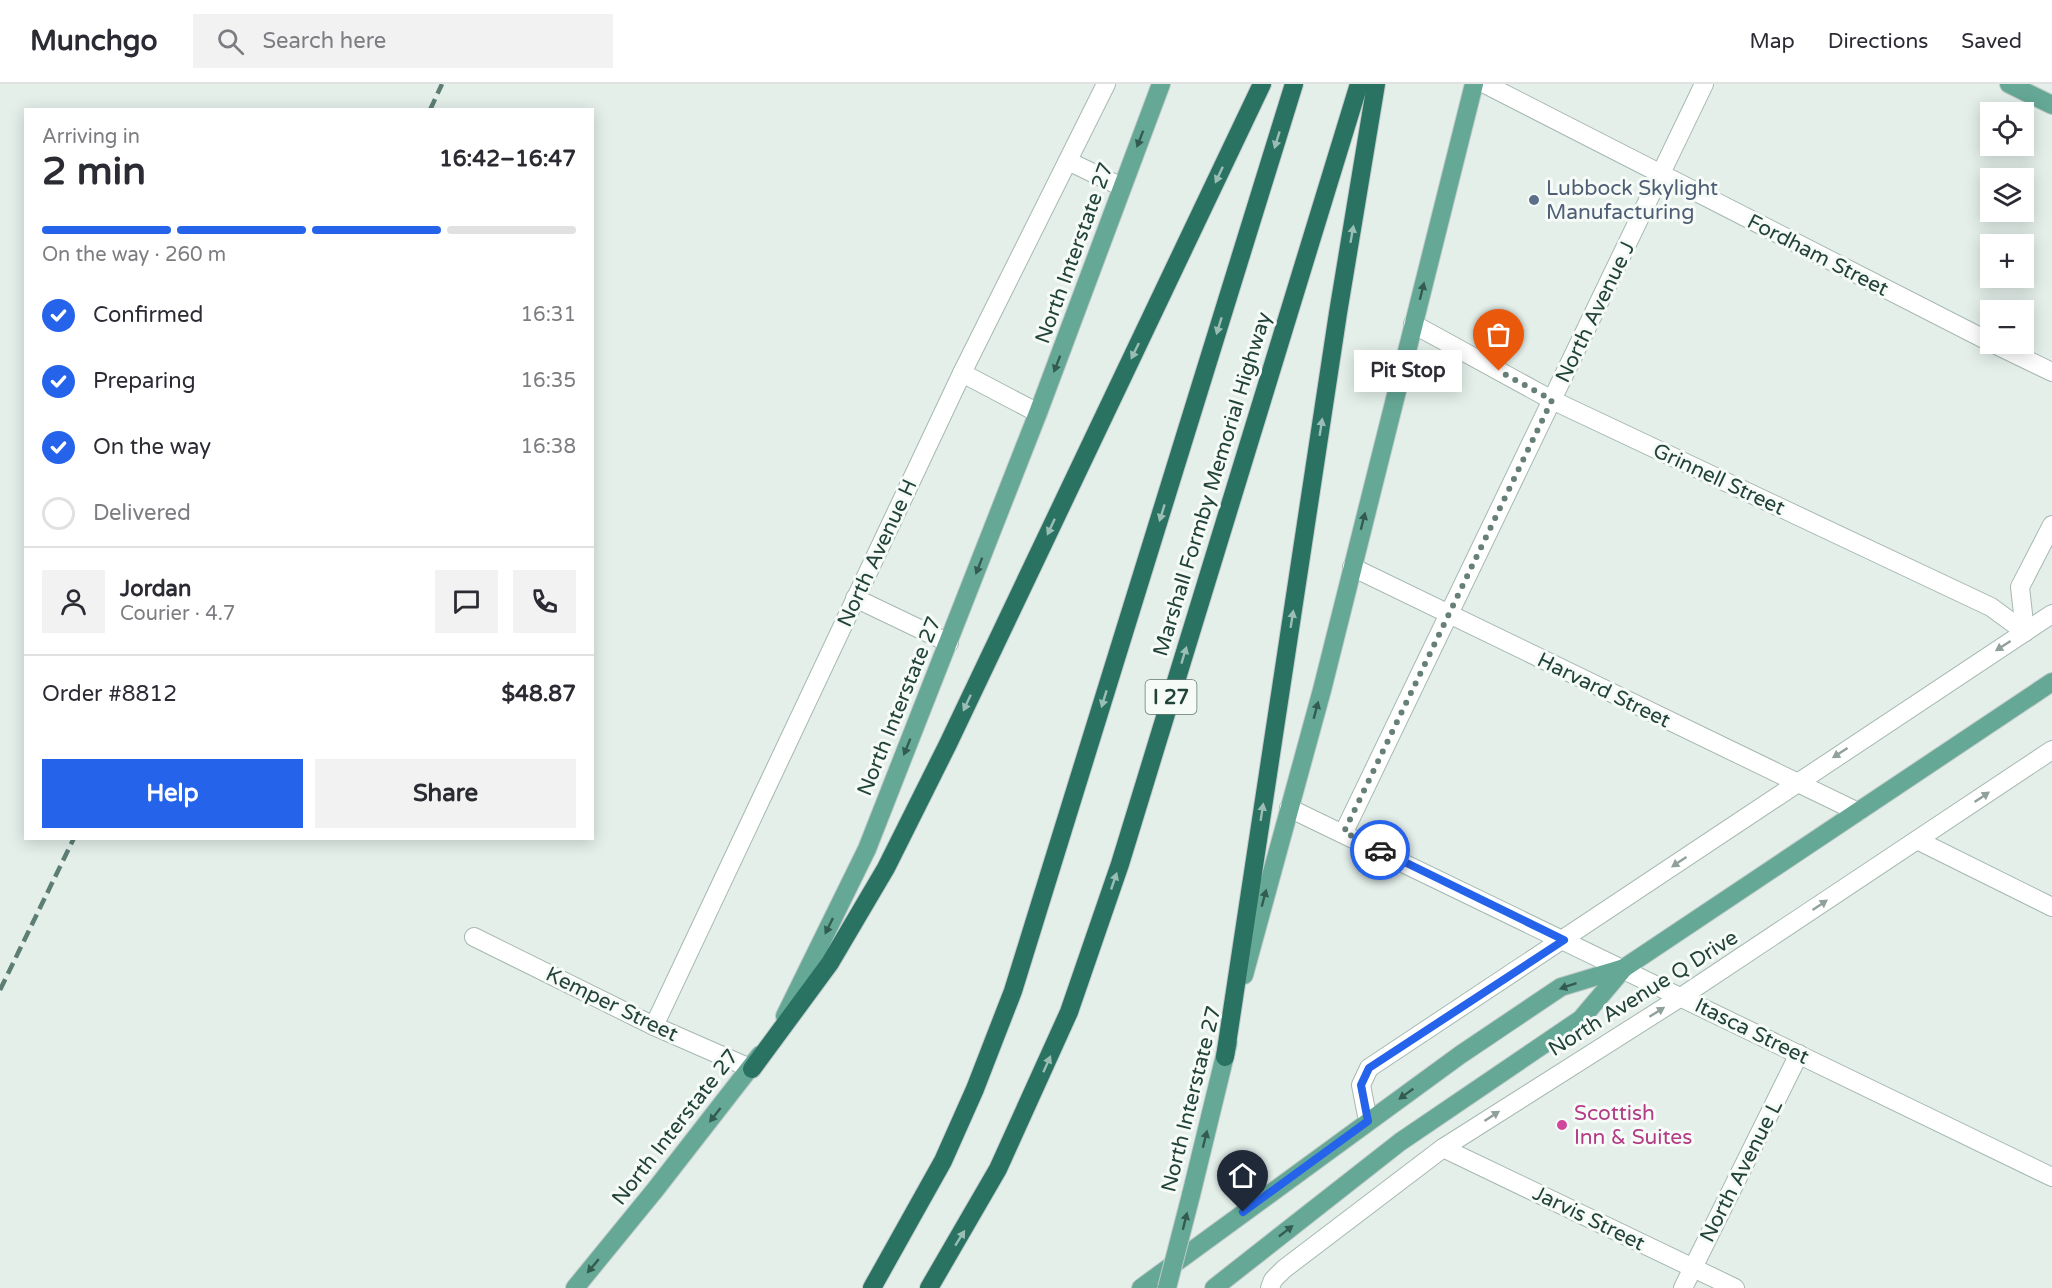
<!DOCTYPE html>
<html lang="en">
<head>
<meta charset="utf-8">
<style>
	body { margin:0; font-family:"Varela Round",sans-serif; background:#f2f2f3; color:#2b2b33; height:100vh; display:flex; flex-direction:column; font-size:22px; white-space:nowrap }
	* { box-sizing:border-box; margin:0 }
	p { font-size:20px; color:#7c7c81 }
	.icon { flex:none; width:33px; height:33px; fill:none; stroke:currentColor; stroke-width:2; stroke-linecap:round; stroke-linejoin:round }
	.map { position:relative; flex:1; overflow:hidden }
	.side { position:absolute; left:24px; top:24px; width:570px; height:732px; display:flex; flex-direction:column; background:#fff; border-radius:0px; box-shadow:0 3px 15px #0003 }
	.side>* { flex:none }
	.fabs { position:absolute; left:1980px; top:18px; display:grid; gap:12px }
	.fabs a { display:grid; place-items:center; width:54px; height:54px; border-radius:0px; background:#fff; box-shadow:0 3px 15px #0003; font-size:30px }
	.pin { position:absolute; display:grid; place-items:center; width:51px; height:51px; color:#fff; margin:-62px -26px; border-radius:50% 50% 50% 0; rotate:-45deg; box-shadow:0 0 6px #0007 }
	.pin .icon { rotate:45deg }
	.courier { position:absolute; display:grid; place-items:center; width:60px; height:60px; margin:-30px; border:4px solid #2563eb; border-radius:50%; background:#fff; color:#222; box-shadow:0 2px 8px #0007 }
	.bubble { position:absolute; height:42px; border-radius:0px; background:#fff; box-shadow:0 3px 15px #0003; font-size:20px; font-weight:700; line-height:42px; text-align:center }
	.head em { font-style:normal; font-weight:700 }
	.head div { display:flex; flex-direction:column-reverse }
	.head { display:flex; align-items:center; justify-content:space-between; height:102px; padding:0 18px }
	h1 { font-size:39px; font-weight:700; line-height:45px }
	.bar { display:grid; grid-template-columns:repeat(4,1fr); gap:9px 6px; align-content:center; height:72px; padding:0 18px }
	.bar i { height:8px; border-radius:4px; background:#e1e1e2 }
	.bar .active { background:#2563eb }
	.bar p { grid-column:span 4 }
	.line { display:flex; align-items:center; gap:15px; padding:0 18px; border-top:2px solid #e1e1e2 }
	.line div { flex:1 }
	.round { display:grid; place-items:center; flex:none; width:63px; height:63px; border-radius:0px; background:#f2f2f3 }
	ol { padding:0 18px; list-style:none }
	li { display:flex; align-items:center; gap:18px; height:66px }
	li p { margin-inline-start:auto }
	li .icon { padding:6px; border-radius:50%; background:#2563eb; color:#fff; stroke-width:4 }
	li:last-child { color:#7c7c81 }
	li i { width:33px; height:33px; border:3px solid #e1e1e2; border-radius:50% }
	.primary-button { display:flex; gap:12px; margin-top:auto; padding:12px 18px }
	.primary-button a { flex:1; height:69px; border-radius:0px; background:#2563eb; color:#fff; font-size:24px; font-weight:700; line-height:69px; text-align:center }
	.primary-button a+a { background:#f2f2f3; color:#2b2b33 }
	header { display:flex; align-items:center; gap:36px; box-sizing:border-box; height:84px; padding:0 30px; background:#fff; border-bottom:2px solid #e1e1e2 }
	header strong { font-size:28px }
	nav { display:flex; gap:33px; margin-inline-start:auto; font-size:21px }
	.search { width:420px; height:54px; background:#f2f2f3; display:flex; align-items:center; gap:15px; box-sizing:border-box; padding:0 21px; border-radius:0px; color:#7c7c81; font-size:22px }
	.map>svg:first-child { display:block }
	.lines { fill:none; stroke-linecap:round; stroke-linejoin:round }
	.minor-casing { stroke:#a6b8b1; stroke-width:20 }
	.major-casing { stroke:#c1cac8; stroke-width:20 }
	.highway-casing { stroke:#c1cac8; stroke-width:20 }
	.minor { stroke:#fff; stroke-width:18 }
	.major { stroke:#65a896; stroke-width:18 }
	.highway { stroke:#2a7262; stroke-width:18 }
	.rail { stroke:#5c7e75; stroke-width:4.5; stroke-dasharray:12 6; stroke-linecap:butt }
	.major-bridge-casing { stroke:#c1cac8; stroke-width:20; stroke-linecap:butt }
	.major-bridge { stroke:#65a896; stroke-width:18 }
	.oneway { fill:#335c50 }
	.oneway2 { fill:#9abdb4 }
	.oneway3 { fill:#90a19c }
	.done { stroke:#667f77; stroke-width:6; stroke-dasharray:0 10.8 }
	.route { stroke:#2563eb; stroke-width:8 }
	.service-dot { fill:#5c6f8a; stroke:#f6fbf8; stroke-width:2 }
	.hotel-dot { fill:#d1479c; stroke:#f6fbf8; stroke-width:2 }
	.labels { text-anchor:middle; stroke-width:6; stroke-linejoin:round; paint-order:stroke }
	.shield { fill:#f6fbf8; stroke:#627a72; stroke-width:1.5 }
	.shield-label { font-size:20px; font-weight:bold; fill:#224339 }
	.service-label { font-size:21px; fill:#4e5e75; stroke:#f6fbf8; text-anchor:start }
	.street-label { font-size:21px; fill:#224339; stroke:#f6fbf8 }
	.hotel-label { font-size:21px; fill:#b23c85; stroke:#f6fbf8; text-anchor:start }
</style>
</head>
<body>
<header>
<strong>Munchgo</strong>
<div class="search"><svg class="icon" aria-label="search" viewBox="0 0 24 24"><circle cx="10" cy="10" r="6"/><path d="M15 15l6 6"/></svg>Search here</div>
<nav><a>Map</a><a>Directions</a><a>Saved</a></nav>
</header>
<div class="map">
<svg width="2052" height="1204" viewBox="0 0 2052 1204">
	<rect width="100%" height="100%" fill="#e4efea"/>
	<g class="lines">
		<defs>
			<g id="minor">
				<polyline points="1485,0 1990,258"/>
				<polyline points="1068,77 1122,103"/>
				<polyline points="1413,240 1552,316 1991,523 2025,548"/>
				<polyline points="1994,260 2052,288"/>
				<polyline points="962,289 1038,329"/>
				<polyline points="1352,483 1858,728"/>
				<polyline points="855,514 949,559"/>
				<polyline points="2025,548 2020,503 2052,441"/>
				<polyline points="1289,724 2052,1093"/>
				<polyline points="1344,748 1704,0"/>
				<polyline points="1917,756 2052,823"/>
				<polyline points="474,853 654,942 752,985"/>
				<polyline points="654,942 962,289 1106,0"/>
				<polyline points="1368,1037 1361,1001 1369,984 2052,530"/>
				<polyline points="1443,1064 1735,1204"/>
				<polyline points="1270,1204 1273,1196 1284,1185 1443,1064 1681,913 2052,666"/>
				<polyline points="1683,1204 1799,970"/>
			</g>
			<g id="major">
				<polyline points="2009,0 2052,21"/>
				<polyline points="1244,891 1322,606 1474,0"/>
				<polyline points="785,932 867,765 1038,329 1161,0"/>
				<polyline points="1191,1111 1228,959"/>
				<polyline points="575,1204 655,1106 760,971"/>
				<polyline points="1141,1204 1460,971 1561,903 1624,884"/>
				<polyline points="1214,1204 1400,1058 1581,935 1624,884 2052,598"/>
			</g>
			<g id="highway">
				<polyline points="1225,973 1338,229 1376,0"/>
				<polyline points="752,985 830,879 886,784 948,660 1262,0"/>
				<polyline points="872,1204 943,1077 975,1005 1013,907 1294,0"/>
				<polyline points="929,1204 998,1085 1069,928 1120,780 1359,0"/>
			</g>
		</defs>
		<use href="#minor" class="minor-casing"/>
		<use href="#major" class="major-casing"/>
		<use href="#highway" class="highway-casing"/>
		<use href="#minor" class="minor"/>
		<use href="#major" class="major"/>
		<use href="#highway" class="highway"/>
		<g class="rail">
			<polyline points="430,26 442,0"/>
			<polyline points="0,906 74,754"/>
		</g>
		<defs>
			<polyline id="major-bridge" points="1167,1204 1191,1111"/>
		</defs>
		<use href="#major-bridge" class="major-bridge-casing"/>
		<use href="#major-bridge" class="major-bridge"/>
	</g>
	<defs><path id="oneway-solid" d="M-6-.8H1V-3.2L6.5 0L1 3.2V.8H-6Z" transform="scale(1.5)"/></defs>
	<g class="oneway">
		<use href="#oneway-solid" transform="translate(1140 55) rotate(111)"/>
		<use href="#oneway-solid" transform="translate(1422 207) rotate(-76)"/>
		<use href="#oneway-solid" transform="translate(1057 280) rotate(111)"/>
		<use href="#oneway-solid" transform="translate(1363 437) rotate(-76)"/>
		<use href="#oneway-solid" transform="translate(979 482) rotate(111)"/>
		<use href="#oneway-solid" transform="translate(1316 626) rotate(-75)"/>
		<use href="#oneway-solid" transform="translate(907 663) rotate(112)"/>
		<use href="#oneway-solid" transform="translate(1264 814) rotate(-75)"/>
		<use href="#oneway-solid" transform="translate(829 842) rotate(116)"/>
		<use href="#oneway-solid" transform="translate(1568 902) rotate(161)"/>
		<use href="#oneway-solid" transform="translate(1406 1010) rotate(144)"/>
		<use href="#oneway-solid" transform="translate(715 1031) rotate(128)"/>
		<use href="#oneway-solid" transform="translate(1205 1055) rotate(-76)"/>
		<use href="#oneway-solid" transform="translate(1185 1137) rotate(-76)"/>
		<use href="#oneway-solid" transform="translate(1286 1147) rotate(-38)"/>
		<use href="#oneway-solid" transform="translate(593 1182) rotate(130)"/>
	</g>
	<g class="oneway2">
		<use href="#oneway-solid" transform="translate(1277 56) rotate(107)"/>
		<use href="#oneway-solid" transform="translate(1219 91) rotate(115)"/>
		<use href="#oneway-solid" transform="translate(1352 150) rotate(-80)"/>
		<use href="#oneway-solid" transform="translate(1219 242) rotate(107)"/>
		<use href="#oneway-solid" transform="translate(1135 267) rotate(116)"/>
		<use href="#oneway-solid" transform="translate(1321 343) rotate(-81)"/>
		<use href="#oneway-solid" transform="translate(1162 429) rotate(107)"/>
		<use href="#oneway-solid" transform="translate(1051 443) rotate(115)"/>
		<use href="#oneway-solid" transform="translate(1292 535) rotate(-81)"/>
		<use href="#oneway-solid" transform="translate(1184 571) rotate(-73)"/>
		<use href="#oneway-solid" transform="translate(1104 615) rotate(107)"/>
		<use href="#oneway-solid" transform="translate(967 619) rotate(115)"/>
		<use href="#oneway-solid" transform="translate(1262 728) rotate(-81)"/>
		<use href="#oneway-solid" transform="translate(1114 797) rotate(-71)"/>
		<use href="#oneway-solid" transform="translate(1047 980) rotate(-66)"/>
		<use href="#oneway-solid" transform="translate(960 1154) rotate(-58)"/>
	</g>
	<g class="oneway3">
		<use href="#oneway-solid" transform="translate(2003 562) rotate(147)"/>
		<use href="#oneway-solid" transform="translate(1840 669) rotate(147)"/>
		<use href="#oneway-solid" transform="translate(1982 713) rotate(-34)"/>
		<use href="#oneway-solid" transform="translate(1679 778) rotate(146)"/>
		<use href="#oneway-solid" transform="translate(1820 821) rotate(-34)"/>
		<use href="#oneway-solid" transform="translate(1657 928) rotate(-32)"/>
		<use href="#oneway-solid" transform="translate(1492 1032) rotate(-33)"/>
	</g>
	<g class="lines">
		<polyline class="done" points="1380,766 1344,748 1552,316 1499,287"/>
		<polyline class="route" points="1243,1128 1368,1037 1361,1001 1369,984 1564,856 1380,766"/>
	</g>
	<circle class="service-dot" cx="1534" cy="116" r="6"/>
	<circle class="hotel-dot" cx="1562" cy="1041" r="6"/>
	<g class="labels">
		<rect class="shield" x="1145.5" y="596" width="51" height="34" rx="4.5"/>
		<g class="shield-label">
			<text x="1171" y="620">I 27</text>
		</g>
		<g class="service-label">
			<text x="1546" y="111">Lubbock Skylight<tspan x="1546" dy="24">Manufacturing</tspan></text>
		</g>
		<g class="street-label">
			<text transform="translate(1074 169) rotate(-70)" y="7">North Interstate 27</text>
			<text transform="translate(1818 171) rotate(27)" y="7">Fordham Street</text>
			<text transform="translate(1595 228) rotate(-64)" y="7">North Avenue J</text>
			<text transform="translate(1719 395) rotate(25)" y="7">Grinnell Street</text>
			<text transform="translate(1212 400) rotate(-73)" y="7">Marshall Formby Memorial Highway</text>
			<text transform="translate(877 469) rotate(-65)" y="7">North Avenue H</text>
			<text transform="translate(1604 606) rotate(26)" y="7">Harvard Street</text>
			<text transform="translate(899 622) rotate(-68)" y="7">North Interstate 27</text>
			<text transform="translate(1643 909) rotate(-32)" y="7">North Avenue Q Drive</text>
			<text transform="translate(612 920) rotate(26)" y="7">Kemper Street</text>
			<text transform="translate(1752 947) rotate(26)" y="7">Itasca Street</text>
			<text transform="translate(1191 1015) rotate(-76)" y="7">North Interstate 27</text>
			<text transform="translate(675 1043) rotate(-52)" y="7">North Interstate 27</text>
			<text transform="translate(1741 1087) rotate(-63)" y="7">North Avenue L</text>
			<text transform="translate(1589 1134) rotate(26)" y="7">Jarvis Street</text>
		</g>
		<g class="hotel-label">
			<text x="1574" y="1036">Scottish<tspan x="1574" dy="24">Inn &amp; Suites</tspan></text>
		</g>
	</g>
</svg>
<div class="fabs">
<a><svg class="icon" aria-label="locate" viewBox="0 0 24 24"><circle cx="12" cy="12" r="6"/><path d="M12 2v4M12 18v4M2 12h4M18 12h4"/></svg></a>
<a><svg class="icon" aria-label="layers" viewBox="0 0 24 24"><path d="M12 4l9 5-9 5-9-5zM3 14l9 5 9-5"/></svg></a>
<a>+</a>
<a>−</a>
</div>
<div class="pin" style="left:1499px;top:287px;background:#ea580c"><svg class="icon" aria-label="bag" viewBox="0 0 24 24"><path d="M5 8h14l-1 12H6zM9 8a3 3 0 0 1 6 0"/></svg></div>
<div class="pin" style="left:1243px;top:1128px;background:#1f2937"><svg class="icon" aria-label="home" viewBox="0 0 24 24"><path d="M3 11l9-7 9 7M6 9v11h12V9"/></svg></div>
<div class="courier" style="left:1380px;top:766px"><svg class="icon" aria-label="car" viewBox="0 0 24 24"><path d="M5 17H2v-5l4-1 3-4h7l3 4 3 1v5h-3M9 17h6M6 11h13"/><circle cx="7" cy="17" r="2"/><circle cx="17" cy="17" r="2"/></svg></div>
<div class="bubble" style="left:1354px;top:266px;width:108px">Pit Stop</div>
<section class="side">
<div class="head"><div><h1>2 min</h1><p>Arriving in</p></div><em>16:42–16:47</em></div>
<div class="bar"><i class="active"></i><i class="active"></i><i class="active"></i><i></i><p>On the way · 260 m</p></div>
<ol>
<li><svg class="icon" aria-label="check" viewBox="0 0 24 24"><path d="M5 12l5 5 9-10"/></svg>Confirmed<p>16:31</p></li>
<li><svg class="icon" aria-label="check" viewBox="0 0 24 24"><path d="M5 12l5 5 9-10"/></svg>Preparing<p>16:35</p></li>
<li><svg class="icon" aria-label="check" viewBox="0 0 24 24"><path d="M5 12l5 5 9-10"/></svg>On the way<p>16:38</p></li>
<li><i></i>Delivered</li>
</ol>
<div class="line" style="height:108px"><a class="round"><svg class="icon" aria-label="person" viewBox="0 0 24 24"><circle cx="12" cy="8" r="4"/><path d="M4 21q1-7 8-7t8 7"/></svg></a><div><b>Jordan</b><p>Courier · 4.7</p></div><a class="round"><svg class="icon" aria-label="chat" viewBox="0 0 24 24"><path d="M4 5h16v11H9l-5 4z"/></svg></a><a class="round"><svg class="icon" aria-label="phone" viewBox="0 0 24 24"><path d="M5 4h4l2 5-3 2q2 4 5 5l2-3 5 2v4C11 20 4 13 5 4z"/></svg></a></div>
<div class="line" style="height:78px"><div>Order #8812</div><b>$48.87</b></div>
<div class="primary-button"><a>Help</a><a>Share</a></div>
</section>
</div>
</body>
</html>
